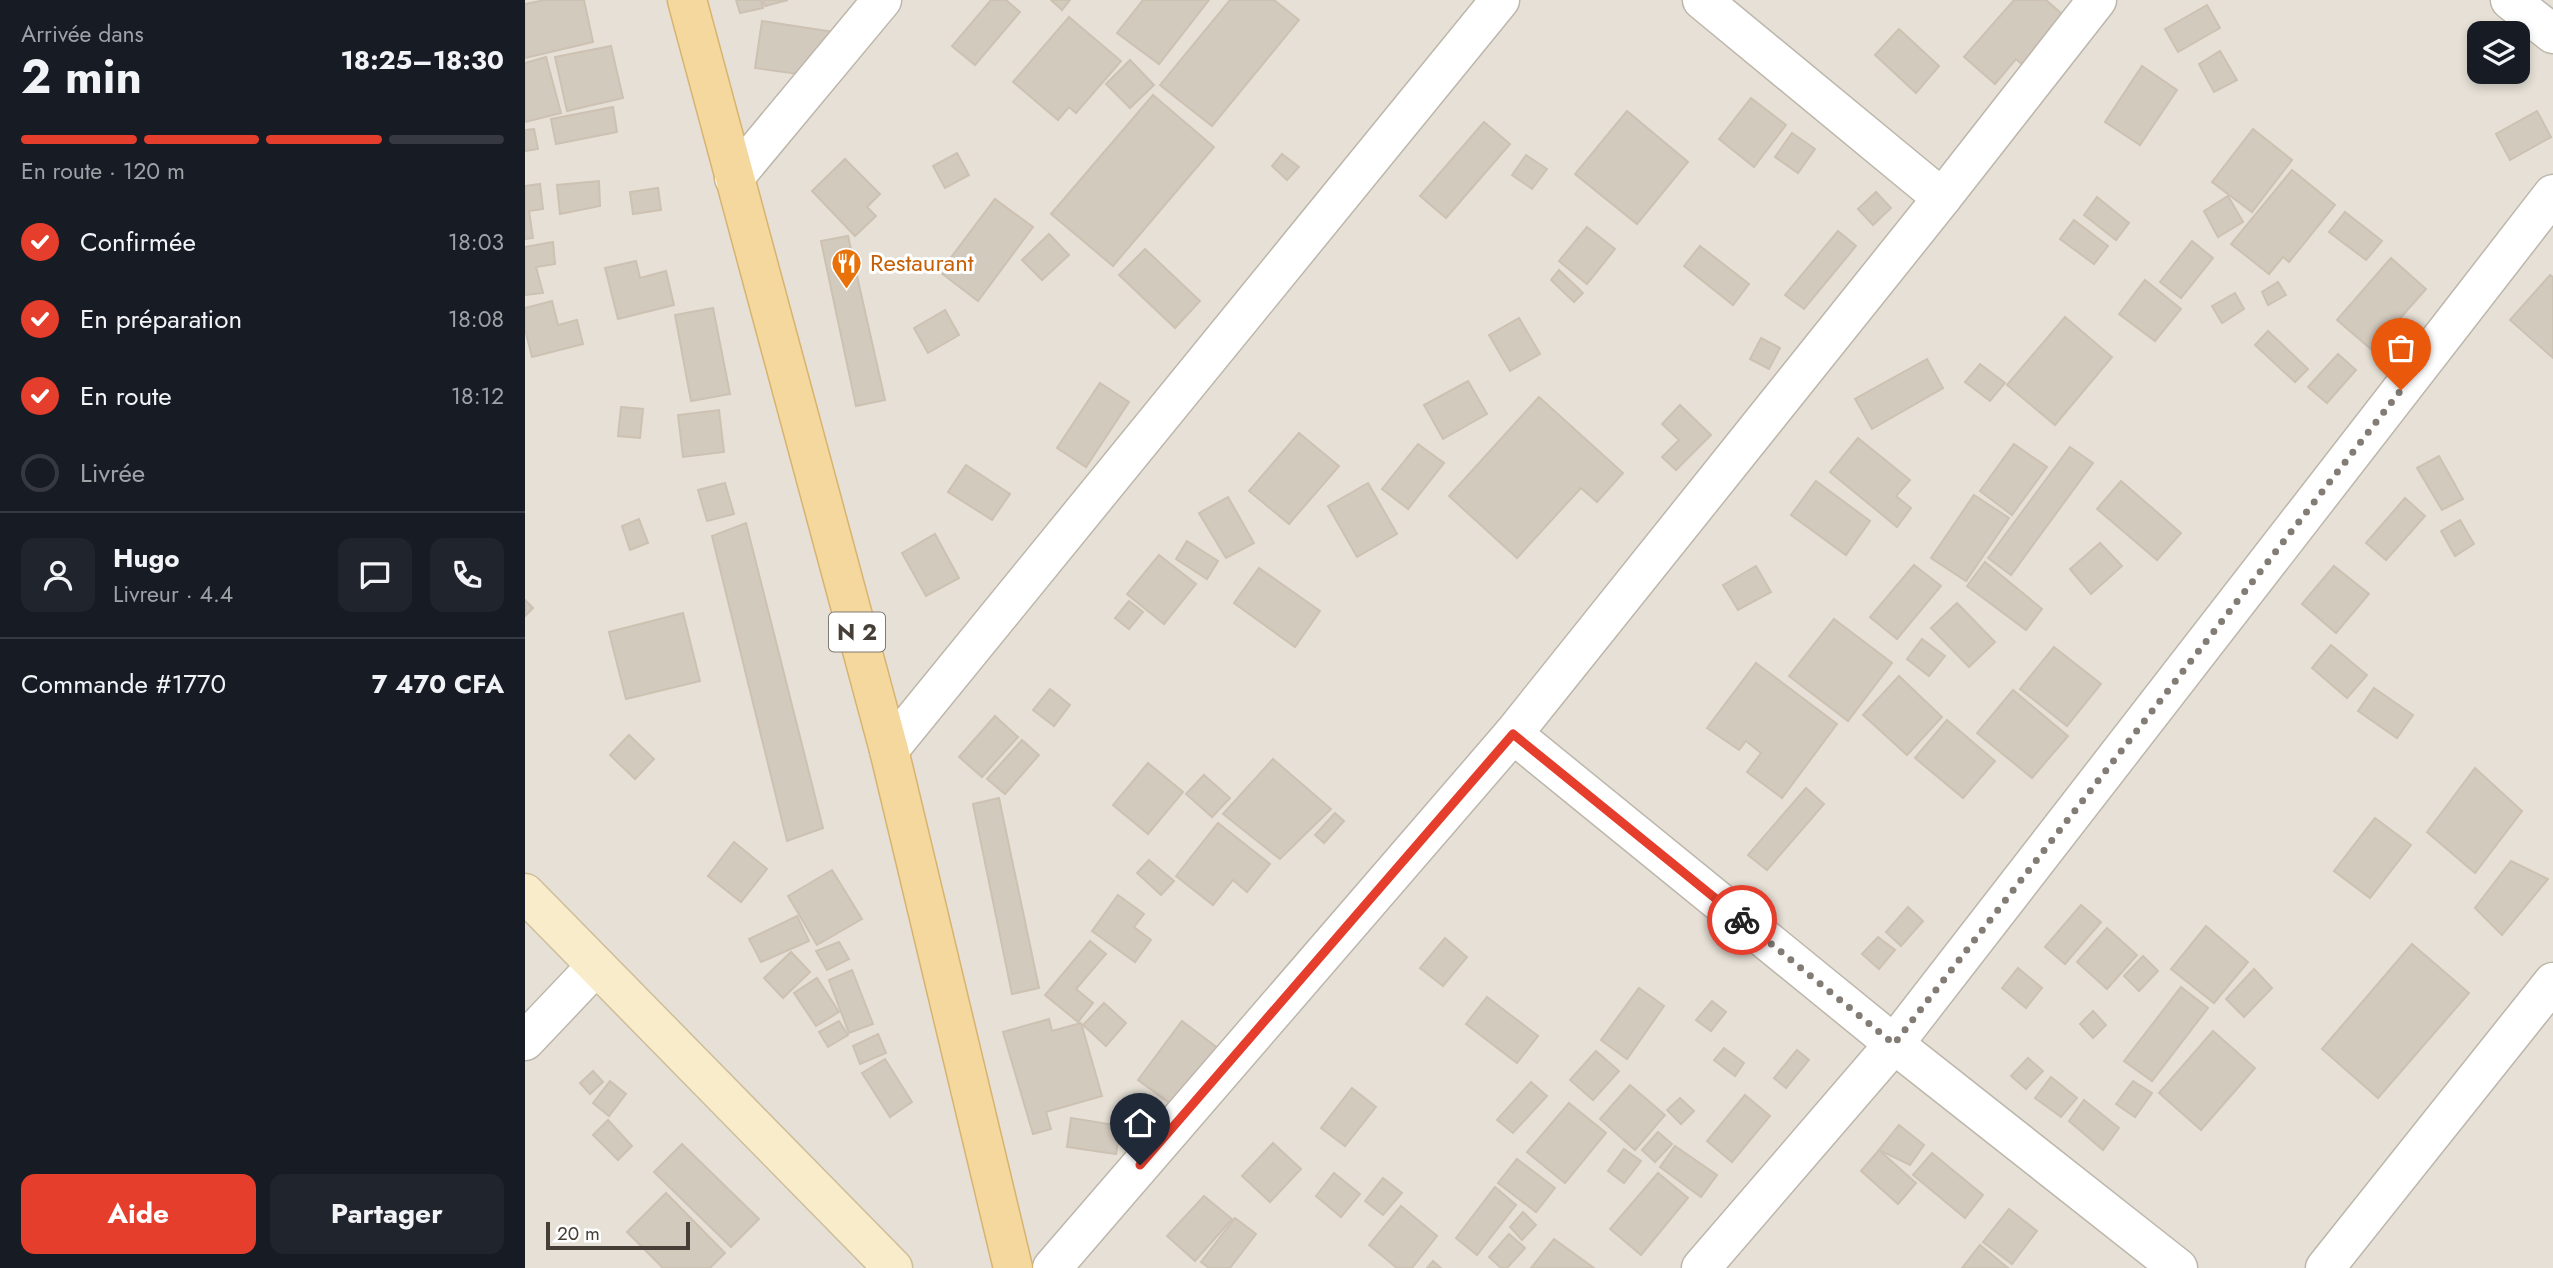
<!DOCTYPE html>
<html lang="fr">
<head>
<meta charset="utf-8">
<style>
	body { margin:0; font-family:Jost,sans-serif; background:#20242c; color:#f1f3f6; height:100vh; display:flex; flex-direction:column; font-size:26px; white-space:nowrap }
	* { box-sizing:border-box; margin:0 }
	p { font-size:23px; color:#9ea1a6 }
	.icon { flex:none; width:38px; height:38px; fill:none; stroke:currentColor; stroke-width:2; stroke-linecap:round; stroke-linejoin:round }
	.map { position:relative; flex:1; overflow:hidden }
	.details { display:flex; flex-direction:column; background:#171b24; width:525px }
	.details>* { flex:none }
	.buttons { position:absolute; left:1942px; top:21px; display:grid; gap:14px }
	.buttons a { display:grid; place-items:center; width:63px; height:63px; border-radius:14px; background:#171b24; box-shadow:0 4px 10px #0003; font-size:35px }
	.scale { position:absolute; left:21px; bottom:18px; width:144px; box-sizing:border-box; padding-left:7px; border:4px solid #453f37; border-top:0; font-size:19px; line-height:24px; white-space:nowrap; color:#453f37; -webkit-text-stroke:5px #fff; paint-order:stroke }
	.pin { position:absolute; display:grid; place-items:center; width:60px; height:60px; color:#fff; margin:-72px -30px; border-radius:50% 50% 50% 0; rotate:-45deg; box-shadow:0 0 7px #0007 }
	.pin .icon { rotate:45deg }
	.courier { position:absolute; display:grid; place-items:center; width:70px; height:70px; margin:-35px; border:5px solid #e53e2c; border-radius:50%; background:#fff; color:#222; box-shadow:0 2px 9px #0007 }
	.headline em { font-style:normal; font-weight:700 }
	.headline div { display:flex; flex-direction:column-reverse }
	.headline { display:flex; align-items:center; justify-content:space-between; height:119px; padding:0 21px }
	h1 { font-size:46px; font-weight:700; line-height:52px }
	.bar { display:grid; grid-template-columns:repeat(4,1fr); gap:10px 7px; align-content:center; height:84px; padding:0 21px }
	.bar i { height:9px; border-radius:5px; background:#363941 }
	.bar .selected { background:#e53e2c }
	.bar p { grid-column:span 4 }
	.line { display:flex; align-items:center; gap:18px; padding:0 21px; border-top:2px solid #363941 }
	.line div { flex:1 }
	.round { display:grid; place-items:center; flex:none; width:74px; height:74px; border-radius:14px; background:#20242c }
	ol { padding:0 21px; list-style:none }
	li { display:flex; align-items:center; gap:21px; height:77px }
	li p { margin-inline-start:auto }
	li .icon { padding:7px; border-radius:50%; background:#e53e2c; color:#fff; stroke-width:4 }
	li:last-child { color:#9ea1a6 }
	li i { width:38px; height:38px; border:4px solid #363941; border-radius:50% }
	.button { display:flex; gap:14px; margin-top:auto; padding:14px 21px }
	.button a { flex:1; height:80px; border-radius:14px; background:#e53e2c; color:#fff; font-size:28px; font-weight:700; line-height:80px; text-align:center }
	.button a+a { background:#20242c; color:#f1f3f6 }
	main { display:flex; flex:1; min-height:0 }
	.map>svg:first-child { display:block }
	.residential { fill:#e6e0d6; fill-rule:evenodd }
	.building { fill:#d3cabe; stroke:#cdc1b2; stroke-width:2 }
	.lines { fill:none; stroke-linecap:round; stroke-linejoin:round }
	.street-casing { stroke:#bdb6ab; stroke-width:41 }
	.secondary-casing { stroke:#cdbe9b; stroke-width:41 }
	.primary-casing { stroke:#d8b370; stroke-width:41 }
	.street { stroke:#fff; stroke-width:38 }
	.secondary { stroke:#f9eccb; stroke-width:38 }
	.primary { stroke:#f4d89e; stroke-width:38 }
	.done { stroke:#827c75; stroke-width:7; stroke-dasharray:0 12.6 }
	.route { stroke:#e53e2c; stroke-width:9 }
	.labels { text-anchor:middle; stroke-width:6; stroke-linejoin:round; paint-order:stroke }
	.shield { fill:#fff; stroke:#7d7973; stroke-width:2 }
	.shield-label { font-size:23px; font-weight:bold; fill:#453f37 }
	.food-label { font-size:24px; fill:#c56008; stroke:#fff; text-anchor:start }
</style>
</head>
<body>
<main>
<section class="details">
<div class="headline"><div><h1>2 min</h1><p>Arrivée dans</p></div><em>18:25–18:30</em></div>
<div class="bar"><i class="selected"></i><i class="selected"></i><i class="selected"></i><i></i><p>En route · 120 m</p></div>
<ol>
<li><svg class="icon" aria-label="check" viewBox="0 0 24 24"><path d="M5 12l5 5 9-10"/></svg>Confirmée<p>18:03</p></li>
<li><svg class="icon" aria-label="check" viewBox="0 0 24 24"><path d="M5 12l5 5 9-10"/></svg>En préparation<p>18:08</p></li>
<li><svg class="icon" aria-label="check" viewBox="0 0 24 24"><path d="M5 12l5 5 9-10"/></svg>En route<p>18:12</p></li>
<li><i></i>Livrée</li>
</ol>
<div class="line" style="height:126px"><a class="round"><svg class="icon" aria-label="person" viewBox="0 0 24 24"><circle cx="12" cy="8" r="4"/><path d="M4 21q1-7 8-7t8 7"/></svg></a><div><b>Hugo</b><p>Livreur · 4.4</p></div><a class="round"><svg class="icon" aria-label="chat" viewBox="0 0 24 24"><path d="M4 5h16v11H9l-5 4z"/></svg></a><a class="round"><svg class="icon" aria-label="phone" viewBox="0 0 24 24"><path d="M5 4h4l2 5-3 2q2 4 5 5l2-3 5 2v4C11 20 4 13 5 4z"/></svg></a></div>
<div class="line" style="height:91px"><div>Commande #1770</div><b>7 470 CFA</b></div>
<div class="button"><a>Aide</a><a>Partager</a></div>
</section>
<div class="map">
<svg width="2028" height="1268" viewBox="0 0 2028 1268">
	<rect width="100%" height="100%" fill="#f2eee8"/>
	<path class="residential" d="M0,0H2028V1268H0ZM1955,33H1993V72H1955Z"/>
	<g class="building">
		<polygon points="20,0 59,0 68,42 0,58 0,4"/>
		<polygon points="211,0 236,0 238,8 215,13"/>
		<polygon points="238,0 263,0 240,6"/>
		<polygon points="466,0 481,0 495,12 450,65 427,46"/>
		<polygon points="526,0 545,0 537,10"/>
		<polygon points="618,0 684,0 634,64 592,33"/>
		<polygon points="705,0 749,0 774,20 687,126 635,85"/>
		<polygon points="1489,0 1521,0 1544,20 1501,68 1491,59 1470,84 1439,57"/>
		<polygon points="1682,5 1695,28 1653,52 1640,29"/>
		<polygon points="544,17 596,61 551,113 544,107 533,120 488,82"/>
		<polygon points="237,21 309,32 280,75 230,68"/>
		<polygon points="1374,29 1414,66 1391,93 1350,55"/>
		<polygon points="86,46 98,98 42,111 30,57"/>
		<polygon points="1695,51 1712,80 1689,92 1674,64"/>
		<polygon points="21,57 36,113 0,122 0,63"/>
		<polygon points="605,60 629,85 605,108 581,84"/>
		<polygon points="1617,66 1652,90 1615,145 1580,122"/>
		<polygon points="628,95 689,147 588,266 526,214"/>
		<polygon points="1226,98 1261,125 1229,167 1194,139"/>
		<polygon points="88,107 92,132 31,144 26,119"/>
		<polygon points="1102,111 1163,162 1112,224 1050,174"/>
		<polygon points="2012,111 2026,137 1985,160 1971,134"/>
		<polygon points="959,122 985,144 921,218 895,196"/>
		<polygon points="9,129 13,149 0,151 0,130"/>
		<polygon points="1728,129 1767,160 1727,212 1687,182"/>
		<polygon points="1267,133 1290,149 1273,173 1250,157"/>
		<polygon points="432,153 444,175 420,188 408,166"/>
		<polygon points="757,154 774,167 762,180 747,166"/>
		<polygon points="1001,155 1022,169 1007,189 987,175"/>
		<polygon points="320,159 355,194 342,207 351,216 330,236 287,191"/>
		<polygon points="1767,170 1810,205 1764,262 1758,257 1744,274 1706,244"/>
		<polygon points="74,181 75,206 35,214 32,185"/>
		<polygon points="15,184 18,209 4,211 8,238 0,239 0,186"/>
		<polygon points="133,188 136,210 108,214 105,192"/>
		<polygon points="1351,192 1366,208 1348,225 1333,209"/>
		<polygon points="1703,196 1718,222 1693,237 1679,211"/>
		<polygon points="1572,197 1604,223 1591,240 1559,215"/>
		<polygon points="470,199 508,227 453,301 415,272"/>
		<polygon points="1820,212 1857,241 1841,260 1804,232"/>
		<polygon points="1549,220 1583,246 1569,264 1535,239"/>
		<polygon points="1062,227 1090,249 1062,284 1034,261"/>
		<polygon points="1313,231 1331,246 1279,309 1260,295"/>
		<polygon points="524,234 544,255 517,280 497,260"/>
		<polygon points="323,236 360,400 331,406 296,241"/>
		<polygon points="1667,241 1688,258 1656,298 1635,282"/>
		<polygon points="28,242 30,264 11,267 18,293 0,295 0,247"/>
		<polygon points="1175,246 1224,284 1208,305 1159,266"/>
		<polygon points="620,249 675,301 650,328 594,275"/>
		<polygon points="1866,258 1901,289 1847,350 1812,320"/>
		<polygon points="111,261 115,278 141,271 149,305 93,319 80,268"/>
		<polygon points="1034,270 1058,293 1049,302 1026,280"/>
		<polygon points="2025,275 2028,277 2028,358 1985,320"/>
		<polygon points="1620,280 1656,309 1630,341 1594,314"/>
		<polygon points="1753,282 1761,295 1743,305 1737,292"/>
		<polygon points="1710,293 1719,309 1697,323 1687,306"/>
		<polygon points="27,301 33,325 52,320 58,344 7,357 0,329 0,308"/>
		<polygon points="188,308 205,394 166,401 150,315"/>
		<polygon points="420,310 434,335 403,353 389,328"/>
		<polygon points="1540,317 1587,357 1530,425 1482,385"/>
		<polygon points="994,318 1015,354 985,371 964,335"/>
		<polygon points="1743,331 1783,369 1770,382 1730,345"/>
		<polygon points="1236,338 1255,348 1244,369 1225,359"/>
		<polygon points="1813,354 1831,370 1802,403 1783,387"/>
		<polygon points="1402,359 1418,388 1347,429 1330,399"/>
		<polygon points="1455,364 1480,383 1465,401 1440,382"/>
		<polygon points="943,381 962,414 918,439 899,405"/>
		<polygon points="575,383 604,402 561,467 532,448"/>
		<polygon points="1014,397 1098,473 1072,502 1056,488 992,558 924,496"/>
		<polygon points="1155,405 1186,435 1151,470 1137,457 1154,440 1137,424"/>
		<polygon points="96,407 118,409 115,438 93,436"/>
		<polygon points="194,410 199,452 158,457 153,415"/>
		<polygon points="774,433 814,466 764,524 724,491"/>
		<polygon points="1333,438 1385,480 1371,496 1386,508 1372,527 1305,472"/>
		<polygon points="893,444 919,463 883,509 857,489"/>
		<polygon points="1489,444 1522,467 1487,515 1455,491"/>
		<polygon points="1545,447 1568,463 1486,575 1463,558"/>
		<polygon points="1914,456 1938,499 1917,510 1892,468"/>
		<polygon points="441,465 485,494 467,520 423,492"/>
		<polygon points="1291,481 1345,521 1321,555 1266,515"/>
		<polygon points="1596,481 1656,533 1632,560 1572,509"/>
		<polygon points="200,483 209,514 182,521 173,490"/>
		<polygon points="843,483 872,534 832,557 803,506"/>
		<polygon points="1449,495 1484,518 1441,581 1406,558"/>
		<polygon points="703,497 729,543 701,558 674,513"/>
		<polygon points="1880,498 1900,516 1861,560 1841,543"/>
		<polygon points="114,519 123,543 105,550 97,526"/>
		<polygon points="1935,520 1949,544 1930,556 1916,531"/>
		<polygon points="221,523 298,828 262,841 187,536"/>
		<polygon points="410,534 434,578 401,596 377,553"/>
		<polygon points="662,541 693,561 682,579 651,559"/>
		<polygon points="1575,543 1597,566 1566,594 1545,569"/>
		<polygon points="634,555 671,584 639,624 602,594"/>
		<polygon points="1460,562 1517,609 1501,630 1442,586"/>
		<polygon points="1389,565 1416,586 1372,639 1345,617"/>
		<polygon points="1231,566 1246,592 1213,610 1198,585"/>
		<polygon points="1809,566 1844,594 1811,633 1777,604"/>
		<polygon points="734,568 795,611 770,647 709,603"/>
		<polygon points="0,600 8,608 0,616"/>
		<polygon points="604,601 618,612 604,629 590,618"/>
		<polygon points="1432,603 1470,642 1444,667 1406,628"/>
		<polygon points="158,613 175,681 101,699 84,632"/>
		<polygon points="1309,619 1367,663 1323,721 1264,676"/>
		<polygon points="1397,639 1420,656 1404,676 1382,659"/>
		<polygon points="1806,645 1842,675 1822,698 1787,668"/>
		<polygon points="1529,647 1576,684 1542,726 1495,689"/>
		<polygon points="1231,663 1312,724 1257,798 1222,772 1236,753 1221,741 1214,750 1182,728"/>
		<polygon points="1374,676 1417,717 1382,755 1338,715"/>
		<polygon points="1849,688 1888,715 1872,738 1833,711"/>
		<polygon points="525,689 545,705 529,726 508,710"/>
		<polygon points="1488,690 1543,736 1507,778 1452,733"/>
		<polygon points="470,716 493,737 457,777 434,757"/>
		<polygon points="1422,720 1470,761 1438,798 1390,758"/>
		<polygon points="104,735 129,759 110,779 85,755"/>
		<polygon points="497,740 514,755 480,794 462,779"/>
		<polygon points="748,759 806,809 755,859 698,814"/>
		<polygon points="623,763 658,792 623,834 588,805"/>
		<polygon points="1950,768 1997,811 1950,873 1902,832"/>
		<polygon points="679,775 705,798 687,817 661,794"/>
		<polygon points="1281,788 1299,804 1242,870 1223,855"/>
		<polygon points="474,798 514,988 487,994 448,804"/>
		<polygon points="810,813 819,821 799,843 790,835"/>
		<polygon points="1850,818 1886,845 1845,898 1809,871"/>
		<polygon points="693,823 745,864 722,892 708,880 688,905 651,876"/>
		<polygon points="209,842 242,869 216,902 183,876"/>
		<polygon points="624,860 649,881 636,895 612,873"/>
		<polygon points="1986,861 2023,879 1977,935 1950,908"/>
		<polygon points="307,870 337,919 292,945 263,896"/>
		<polygon points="593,895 619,914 609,927 626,940 610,962 567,931"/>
		<polygon points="1556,905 1576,922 1540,964 1520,947"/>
		<polygon points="1383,907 1398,921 1376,946 1361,932"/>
		<polygon points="272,916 284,941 236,962 224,939"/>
		<polygon points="1681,926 1723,962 1689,1003 1646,969"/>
		<polygon points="1582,928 1612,955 1582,989 1552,962"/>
		<polygon points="1353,937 1370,950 1354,969 1337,954"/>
		<polygon points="920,938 942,957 918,986 895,968"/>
		<polygon points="565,941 581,954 551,989 568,1003 553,1022 520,995"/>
		<polygon points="314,942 324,959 302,970 291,951"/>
		<polygon points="1887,944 1944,993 1853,1098 1797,1049"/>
		<polygon points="266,952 285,972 258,998 239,978"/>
		<polygon points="1618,956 1633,971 1614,991 1599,976"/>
		<polygon points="1493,968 1517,988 1501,1008 1477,988"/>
		<polygon points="1729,969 1747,988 1719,1017 1701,999"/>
		<polygon points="327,970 348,1024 324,1033 304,980"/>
		<polygon points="292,978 314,1012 291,1026 269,993"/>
		<polygon points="1656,987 1683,1008 1627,1081 1599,1061"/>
		<polygon points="1114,988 1139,1006 1102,1059 1076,1040"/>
		<polygon points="962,997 1013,1036 992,1063 941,1024"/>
		<polygon points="1187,1001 1201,1012 1186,1031 1171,1020"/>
		<polygon points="579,1003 601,1023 581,1046 558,1025"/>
		<polygon points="1568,1011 1581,1025 1568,1038 1555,1024"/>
		<polygon points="524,1019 527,1031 556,1023 577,1096 521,1112 526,1129 508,1134 478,1032"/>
		<polygon points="314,1021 323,1035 303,1047 294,1032"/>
		<polygon points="657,1021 694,1049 650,1107 613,1080"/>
		<polygon points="1688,1031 1730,1068 1676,1130 1634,1093"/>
		<polygon points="353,1034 361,1053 335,1064 328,1046"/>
		<polygon points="1199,1048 1219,1063 1210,1076 1189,1060"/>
		<polygon points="1272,1050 1284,1060 1261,1088 1249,1078"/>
		<polygon points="1071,1051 1094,1071 1068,1100 1045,1080"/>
		<polygon points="1503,1058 1518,1071 1501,1089 1486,1076"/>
		<polygon points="360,1059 387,1102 365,1117 337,1073"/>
		<polygon points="68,1071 78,1082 65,1094 55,1083"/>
		<polygon points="1526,1077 1552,1098 1536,1117 1510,1098"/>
		<polygon points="85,1081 101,1094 84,1116 68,1103"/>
		<polygon points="1608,1081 1627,1093 1610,1117 1591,1104"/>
		<polygon points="1006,1082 1022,1096 988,1133 972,1120"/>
		<polygon points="1105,1085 1140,1115 1110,1150 1075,1119"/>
		<polygon points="827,1088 851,1107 820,1146 796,1128"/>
		<polygon points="1220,1095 1245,1116 1207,1162 1182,1141"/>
		<polygon points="1155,1098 1169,1111 1156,1124 1142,1110"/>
		<polygon points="1559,1100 1594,1128 1578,1150 1544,1121"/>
		<polygon points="1044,1103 1081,1133 1040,1183 1002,1152"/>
		<polygon points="546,1118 596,1126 591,1154 542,1147"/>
		<polygon points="83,1120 107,1146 93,1160 68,1135"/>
		<polygon points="1374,1125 1399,1145 1385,1165 1354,1150"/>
		<polygon points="1133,1132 1147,1144 1130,1162 1117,1150"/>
		<polygon points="748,1143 776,1169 745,1202 717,1176"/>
		<polygon points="157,1144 234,1219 206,1247 129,1172"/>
		<polygon points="1150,1146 1192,1175 1176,1197 1135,1167"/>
		<polygon points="1099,1149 1116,1161 1099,1183 1083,1171"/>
		<polygon points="1354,1150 1391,1183 1373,1204 1336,1171"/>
		<polygon points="1407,1153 1458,1195 1440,1218 1388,1175"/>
		<polygon points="992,1159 1030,1188 1011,1212 973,1183"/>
		<polygon points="809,1173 835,1194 816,1217 791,1196"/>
		<polygon points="1133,1173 1163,1198 1116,1255 1085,1229"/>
		<polygon points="858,1178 877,1193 858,1215 840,1201"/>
		<polygon points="970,1187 991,1205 952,1255 931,1238"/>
		<polygon points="141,1193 200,1253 185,1268 138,1268 102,1232"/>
		<polygon points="679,1196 707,1219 670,1261 642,1236"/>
		<polygon points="876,1206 912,1236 887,1268 872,1268 844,1245"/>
		<polygon points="1484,1209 1512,1231 1487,1264 1458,1242"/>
		<polygon points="998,1212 1011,1225 997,1240 985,1227"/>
		<polygon points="710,1218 731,1234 705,1268 684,1268 676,1262"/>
		<polygon points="984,1234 1000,1248 982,1268 976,1268 964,1257"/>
		<polygon points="1029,1239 1069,1268 1006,1268"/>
		<polygon points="1455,1245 1483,1268 1437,1268"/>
		<polygon points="908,1261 915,1267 916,1268 902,1268"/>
	</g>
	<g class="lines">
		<defs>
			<g id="street">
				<polyline points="1177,0 1417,198"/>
				<polyline points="1985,0 2028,34"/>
				<polyline points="209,178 357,0"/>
				<polyline points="988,734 1369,1044 1653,1268"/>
				<polyline points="364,750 975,0"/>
				<polyline points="0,1041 71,966"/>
				<polyline points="527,1268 988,734 1417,198 1572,0"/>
				<polyline points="1176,1268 1369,1044 2028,194"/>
				<polyline points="1800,1268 2028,982"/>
			</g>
			<polyline id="secondary" points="0,893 368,1268"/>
			<polyline id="primary" points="162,0 364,750 488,1268"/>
		</defs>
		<use href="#street" class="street-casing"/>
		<use href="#secondary" class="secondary-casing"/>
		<use href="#primary" class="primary-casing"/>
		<use href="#street" class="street"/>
		<use href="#secondary" class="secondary"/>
		<use href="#primary" class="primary"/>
	</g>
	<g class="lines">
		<polyline class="done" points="1217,920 1369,1044 1876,390"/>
		<polyline class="route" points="615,1165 988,734 1217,920"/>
	</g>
	<defs>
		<symbol id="restaurant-pin" viewBox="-11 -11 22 30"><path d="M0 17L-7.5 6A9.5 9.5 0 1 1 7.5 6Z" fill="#e8710a" stroke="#fff"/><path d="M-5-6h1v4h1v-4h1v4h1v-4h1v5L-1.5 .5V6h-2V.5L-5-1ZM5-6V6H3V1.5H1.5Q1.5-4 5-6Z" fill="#fff"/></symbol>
	</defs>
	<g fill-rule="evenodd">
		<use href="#restaurant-pin" x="304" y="246" width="35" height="47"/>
	</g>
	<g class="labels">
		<rect class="shield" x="304" y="612.5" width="56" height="39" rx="5"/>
		<g class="shield-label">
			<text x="332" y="640">N 2</text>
		</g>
		<g class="food-label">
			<text x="345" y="271">Restaurant</text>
		</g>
	</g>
</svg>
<div class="buttons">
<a><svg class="icon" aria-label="layers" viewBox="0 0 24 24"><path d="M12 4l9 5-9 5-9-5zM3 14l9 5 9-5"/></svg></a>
</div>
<div class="scale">20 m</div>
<div class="pin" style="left:1876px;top:390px;background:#ea580c"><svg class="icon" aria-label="bag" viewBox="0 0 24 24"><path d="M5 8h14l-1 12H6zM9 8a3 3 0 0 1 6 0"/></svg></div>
<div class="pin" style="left:615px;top:1165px;background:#1f2937"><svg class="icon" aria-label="home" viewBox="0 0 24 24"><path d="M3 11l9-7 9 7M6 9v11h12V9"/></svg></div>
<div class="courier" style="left:1217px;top:920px"><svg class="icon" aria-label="bike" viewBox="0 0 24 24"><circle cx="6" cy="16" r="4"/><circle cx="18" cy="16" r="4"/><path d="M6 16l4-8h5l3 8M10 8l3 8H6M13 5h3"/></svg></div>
</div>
</main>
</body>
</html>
